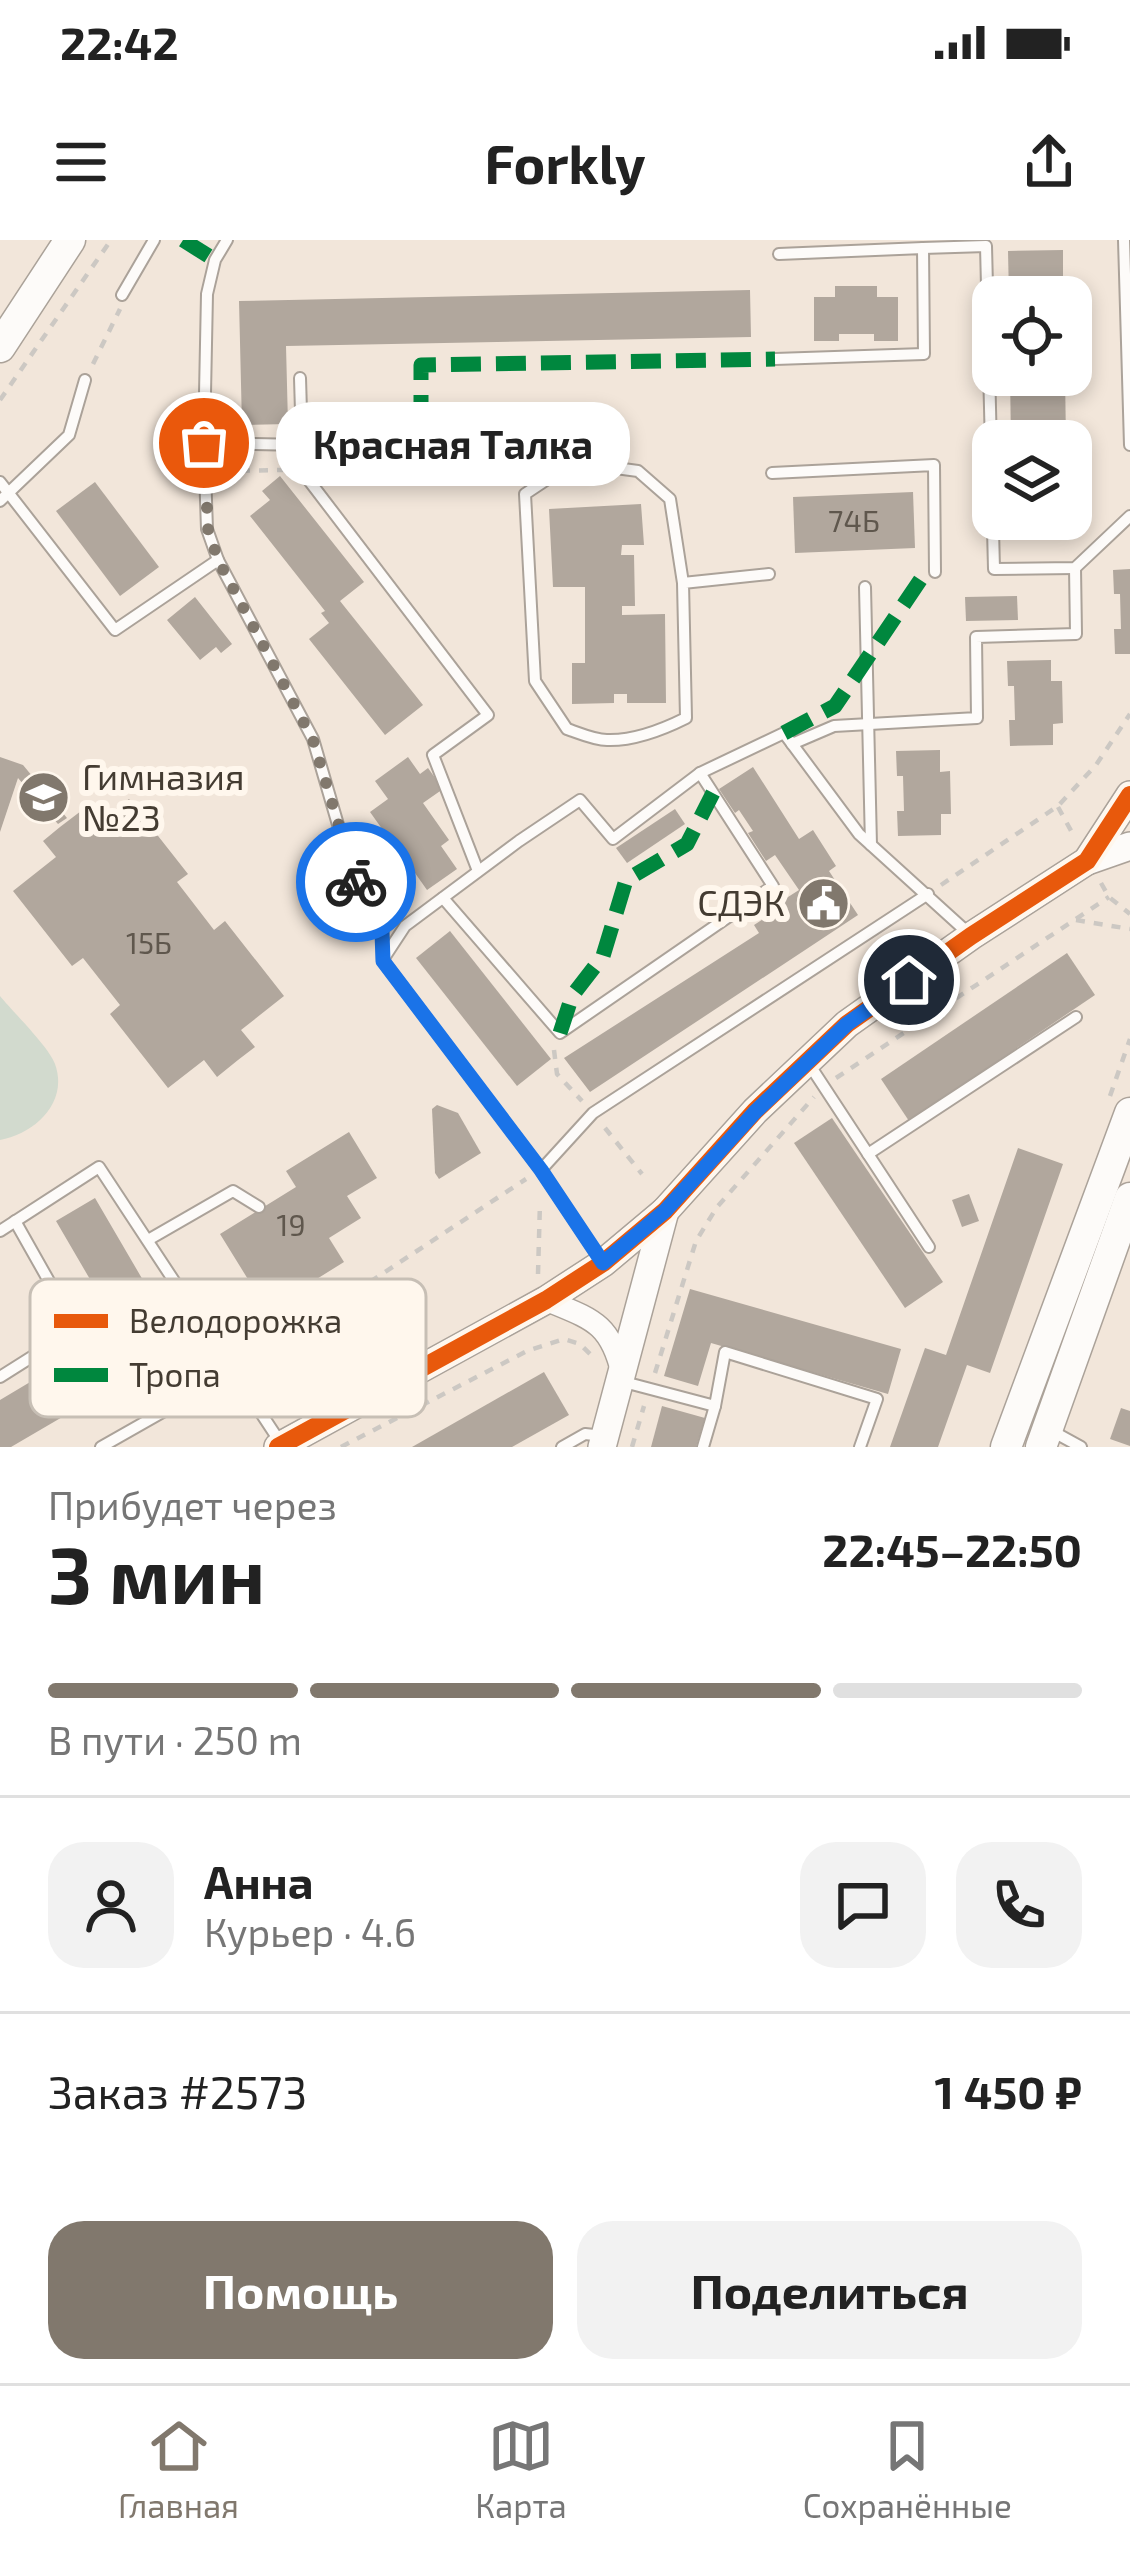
<!DOCTYPE html>
<html lang="ru">
<head>
<meta charset="utf-8">
<style>
	body { margin:0; font-family:"Exo 2",sans-serif; background:#f2f2f2; color:#222; height:100vh; display:flex; flex-direction:column; font-size:45px; white-space:nowrap }
	* { box-sizing:border-box; margin:0 }
	p { font-size:39px; color:#767676 }
	.icon { flex:none; width:66px; height:66px; fill:none; stroke:currentColor; stroke-width:2; stroke-linecap:round; stroke-linejoin:round }
	.map { position:relative; height:1207px; overflow:hidden }
	.side { display:flex; flex-direction:column; background:#fff; flex:1 }
	.side>* { flex:none }
	.controls { position:absolute; left:972px; top:36px; display:grid; gap:24px }
	.controls a { display:grid; place-items:center; width:120px; height:120px; border-radius:24px; background:#fff; box-shadow:0 6px 18px #0003; font-size:60px }
	.pin { position:absolute; display:grid; place-items:center; width:102px; height:102px; color:#fff; margin:-51px; border:6px solid #fff; border-radius:50%; box-shadow:0 3px 12px #0007 }
	.courier { position:absolute; display:grid; place-items:center; width:120px; height:120px; margin:-60px; border:9px solid #1a73e8; border-radius:50%; background:#fff; color:#222; box-shadow:0 3px 15px #0007 }
	.bubble { position:absolute; height:84px; border-radius:36px; background:#fff; box-shadow:0 6px 18px #0003; font-size:39px; font-weight:700; line-height:84px; text-align:center }
	.overview em { font-style:normal; font-weight:700 }
	.overview div { display:flex; flex-direction:column-reverse }
	.overview { display:flex; align-items:center; justify-content:space-between; height:204px; padding:0 48px }
	h1 { font-size:78px; font-weight:700; line-height:90px }
	.bar { display:grid; grid-template-columns:repeat(4,1fr); gap:18px 12px; align-content:center; height:144px; padding:0 48px }
	.bar i { height:15px; border-radius:9px; background:#e0e0e0 }
	.bar .selected { background:#81786d }
	.bar p { grid-column:span 4 }
	.line { display:flex; align-items:center; gap:30px; padding:0 48px; border-top:3px solid #e0e0e0 }
	.line div { flex:1 }
	.round { display:grid; place-items:center; flex:none; width:126px; height:126px; border-radius:36px; background:#f2f2f2 }
	.cta { display:flex; gap:24px; margin-top:auto; padding:24px 48px }
	.cta a { flex:1; height:138px; border-radius:36px; background:#81786d; color:#fff; font-size:48px; font-weight:700; line-height:138px; text-align:center }
	.cta a+a { background:#f2f2f2; color:#222 }
	.status { display:flex; justify-content:space-between; align-items:center; height:84px; padding:0 60px; background:#fff; direction:ltr }
	.status svg { height:33px; fill:currentColor }
	header { display:flex; justify-content:space-between; align-items:center; height:156px; padding:0 48px; background:#fff; font-size:54px; font-weight:700 }
	.menu { display:flex; justify-content:space-around; align-items:center; height:168px; border-top:3px solid #e0e0e0; background:#fff; font-size:33px; color:#767676 }
	.menu a { display:grid; justify-items:center; gap:6px }
	.menu .selected { color:#81786d }
	.map>svg:first-child { display:block }
	.green { fill:#d2dace }
	.building { fill:#b1a79d }
	.lines { fill:none; stroke-linecap:round; stroke-linejoin:round }
	.service-casing { stroke:#aba299; stroke-width:14 }
	.minor-casing { stroke:#aba299; stroke-width:24 }
	.tertiary-casing { stroke:#aba299; stroke-width:30 }
	.secondary-casing { stroke:#aba299; stroke-width:33 }
	.path { stroke:#ccc8c3; stroke-width:4.5; stroke-dasharray:9 9; stroke-linecap:butt }
	.service { stroke:#fdfbf9; stroke-width:10 }
	.minor { stroke:#fdfbf9; stroke-width:21 }
	.tertiary { stroke:#fdfbf9; stroke-width:27 }
	.secondary { stroke:#fdfbf9; stroke-width:30 }
	.quiet { stroke:#00873e; stroke-width:15; stroke-dasharray:30 15; stroke-linecap:butt }
	.cycleway-casing { stroke:#fff7ed; stroke-width:26 }
	.cycleway { stroke:#e8590c; stroke-width:18 }
	.done { stroke:#81786d; stroke-width:12; stroke-dasharray:0 21.6 }
	.route { stroke:#1a73e8; stroke-width:15 }
	.labels { text-anchor:middle; stroke-width:12; stroke-linejoin:round; paint-order:stroke }
	.number-label { font-size:30px; fill:#5f574d }
	.poi-label { font-size:36px; fill:#443c32; stroke:#fff7ed; text-anchor:start }
	.key { fill:#fff7ed; stroke:#c7bfb5; stroke-width:3 }
	.key-label { font-size:33px; fill:#443c32 }
</style>
</head>
<body>
<div class="status"><b>22:42</b><svg viewBox="0 0 49 12"><path d="M0 12V9h3v3zM5 12V6h3v6zM10 12V3h3v9zM15 12V0h3v12zM26 1h20v11H26zM47 4h2v5h-2z"/></svg></div>
<header><svg class="icon" aria-label="menu" viewBox="0 0 24 24"><path d="M4 6h16M4 12h16M4 18h16"/></svg>Forkly<svg class="icon" aria-label="share" viewBox="0 0 24 24"><path d="M12 15V3M7 8l5-5 5 5M5 13v7h14v-7"/></svg></header>
<div class="map">
<svg width="1130" height="1207" viewBox="0 0 1130 1207">
	<rect width="100%" height="100%" fill="#f2e6da"/>
	<path class="green" d="M0,756C13,772 49,807 55,824C69,863 34,894 0,900Z"/>
	<g class="building">
		<polygon points="1063,10 1063,57 1009,57 1008,11"/>
		<polygon points="835,46 877,46 877,57 898,57 898,101 874,101 874,94 839,94 839,101 814,101 814,57 835,57"/>
		<polygon points="750,50 751,97 286,106 288,184 242,185 239,61"/>
		<polygon points="1010,135 1065,135 1066,201 1011,201"/>
		<polygon points="280,236 364,342 340,361 423,465 385,495 309,399 329,383 321,373 325,371 250,276 270,260 262,251"/>
		<polygon points="95,242 159,327 120,356 56,271"/>
		<polygon points="913,252 915,308 795,313 793,257"/>
		<polygon points="641,264 644,305 622,305 621,315 634,315 635,366 622,366 622,375 665,374 666,463 627,463 627,454 614,454 614,463 572,464 572,423 585,423 585,347 553,347 549,269"/>
		<polygon points="1130,329 1130,414 1115,414 1114,389 1121,389 1120,354 1114,354 1113,330"/>
		<polygon points="1017,356 1018,380 966,381 965,357"/>
		<polygon points="195,357 232,404 221,413 216,407 200,420 167,380"/>
		<polygon points="1051,420 1051,441 1062,441 1063,483 1053,484 1053,505 1010,506 1009,480 1015,480 1014,446 1008,446 1007,421"/>
		<polygon points="940,510 940,532 950,531 951,574 941,574 941,595 898,596 897,571 904,571 903,536 897,536 896,511"/>
		<polygon points="0,517 23,525 67,578 58,584 18,538 0,592"/>
		<polygon points="408,517 420,534 428,528 443,549 423,563 449,600 441,606 457,629 427,650 415,633 405,640 376,599 385,593 370,572 388,559 375,541"/>
		<polygon points="753,527 799,599 813,590 836,626 829,631 858,675 590,852 564,818 759,693 754,685 780,668 777,664 799,650 775,615 766,621 748,593 753,591 739,570 735,573 719,549"/>
		<polygon points="129,559 188,634 177,642 214,690 225,681 284,756 241,790 255,807 238,820 217,837 204,820 168,848 110,774 120,765 83,718 72,726 13,651 56,617 43,601 60,587 81,571 94,587"/>
		<polygon points="675,569 685,584 627,623 616,608"/>
		<polygon points="450,691 551,819 517,846 416,718"/>
		<polygon points="1067,713 1095,755 909,881 881,839"/>
		<polygon points="437,865 458,873 481,913 439,939 435,933 432,869"/>
		<polygon points="832,878 943,1042 905,1068 794,903"/>
		<polygon points="349,892 377,938 347,956 361,978 329,998 344,1022 267,1070 220,994 296,947 286,931"/>
		<polygon points="1018,908 1063,924 990,1133 967,1125 938,1207 890,1207 925,1108 946,1115"/>
		<polygon points="969,954 979,981 962,987 952,960"/>
		<polygon points="95,958 182,1107 11,1207 0,1207 0,1160 119,1089 56,981"/>
		<polygon points="690,1049 901,1109 888,1154 711,1103 698,1146 664,1136"/>
		<polygon points="544,1132 569,1175 512,1207 412,1207"/>
		<polygon points="662,1166 705,1178 696,1207 651,1207"/>
		<polygon points="1121,1168 1130,1171 1130,1206 1110,1199"/>
	</g>
	<g class="lines">
		<defs>
			<g id="service">
				<polyline points="227,0 215,20 207,54 204,203 207,289 218,320 313,499 353,636 382,691 383,721 541,930 601,1020"/>
				<polyline points="1124,0 1130,205"/>
				<polyline points="923,8 986,6 994,329 1075,328 1130,276"/>
				<polyline points="122,55 154,0"/>
				<polyline points="775,119 924,114 923,8 779,14"/>
				<polyline points="204,203 302,205 300,138"/>
				<polyline points="302,205 301,230 488,475 433,515 478,631"/>
				<polyline points="772,233 934,225 935,332"/>
				<polyline points="0,242 115,390 218,320"/>
				<polyline points="0,261 69,195 85,140"/>
				<path d="M683,343L686,478C662,490 634,501 607,500C594,500 579,493 567,489L535,441L525,254L552,236L586,224L638,231L670,259L683,343L769,334"/>
				<polyline points="865,347 871,605"/>
				<polyline points="792,504 834,486 977,478 976,397 1076,394 1075,328"/>
				<polyline points="443,658 560,793 773,646 700,533"/>
				<polyline points="384,718 405,686 519,601 580,560 613,599 700,533 784,493 859,594 967,692"/>
				<polyline points="809,824 929,1007"/>
				<polyline points="868,914 1076,777"/>
				<polyline points="541,930 593,873 928,654"/>
				<polyline points="0,991 99,927 280,1202"/>
				<polyline points="148,1000 233,951 259,967"/>
				<polyline points="0,1137 76,1089 15,981"/>
				<polyline points="624,1142 715,1166 725,1112 877,1159 860,1207"/>
				<polyline points="1050,1190 1081,1207"/>
				<polyline points="101,1207 235,1131"/>
				<polyline points="562,1207 585,1194 603,1196"/>
				<polyline points="703,1207 715,1166"/>
			</g>
			<path id="minor" d="M546,1060C591,1079 610,1082 622,1133"/>
			<g id="tertiary">
				<polyline points="1087,621 1130,606"/>
				<polyline points="278,1207 546,1060 603,1023 665,971 755,871 847,784 971,696 1087,621 1130,555"/>
				<polyline points="602,1207 665,971"/>
			</g>
			<g id="secondary">
				<polyline points="0,107 70,0"/>
				<polyline points="1006,1207 1130,873"/>
				<polyline points="1041,1207 1130,958"/>
			</g>
		</defs>
		<use href="#service" class="service-casing"/>
		<use href="#minor" class="minor-casing"/>
		<use href="#tertiary" class="tertiary-casing"/>
		<use href="#secondary" class="secondary-casing"/>
		<g class="path">
			<polyline points="93,124 120,69"/>
			<polyline points="0,160 111,0"/>
			<polyline points="223,231 283,230"/>
			<polyline points="1058,567 1075,598"/>
			<polyline points="1101,643 1109,657 1130,674"/>
			<polyline points="941,645 1058,566 1096,525 1130,474"/>
			<polyline points="1076,680 1130,689"/>
			<polyline points="554,810 557,834 582,861"/>
			<polyline points="836,838 1109,657"/>
			<polyline points="1110,856 1130,799"/>
			<polyline points="605,888 642,934"/>
			<polyline points="538,1034 540,962"/>
			<polyline points="250,1121 526,939"/>
			<polyline points="655,1133 696,1001 717,967 814,857"/>
			<polyline points="341,1207 527,1111 564,1099 580,1104 592,1116"/>
			<polyline points="632,1207 644,1166"/>
		</g>
		<use href="#service" class="service"/>
		<use href="#minor" class="minor"/>
		<use href="#tertiary" class="tertiary"/>
		<use href="#secondary" class="secondary"/>
		<g class="quiet">
			<polyline points="183,0 215,20"/>
			<polyline points="302,205 421,201 421,125 775,119"/>
			<polyline points="784,493 835,466 925,333"/>
			<polyline points="560,793 572,756 603,716 626,640 687,604 713,553"/>
		</g>
		<defs>
			<polyline id="cycleway" points="278,1207 546,1060 603,1023 665,971 755,871 847,784 971,696 1087,621 1130,555"/>
		</defs>
		<use href="#cycleway" class="cycleway-casing"/>
		<use href="#cycleway" class="cycleway"/>
	</g>
	<g class="lines">
		<polyline class="done" points="204,203 208,289 218,320 313,500 356,642"/>
		<polyline class="route" points="356,642 382,692 383,721 541,930 603,1023 665,971 755,872 847,784 909,740"/>
	</g>
	<defs>
		<symbol id="university-disc" viewBox="-11 -11 22 22"><circle r="9.5" fill="#81786d" stroke="#fff7ed"/><path d="M0-5L7-2L0 1L-7-2ZM-4 1L0 2.5L4 1V4Q0 6-4 4Z" fill="#fff"/></symbol>
		<symbol id="civic-disc" viewBox="-11 -11 22 22"><circle r="9.5" fill="#81786d" stroke="#fff7ed"/><path d="M-.6-6.5H3V-4.5H.6V-3L4-1V1h2V6H-6V1h2V-1L-.6-3ZM-1.2 2.5V6h2.4V2.5Z" fill="#fff"/></symbol>
	</defs>
	<g fill-rule="evenodd">
		<use href="#university-disc" x="14" y="528" width="59" height="59"/>
		<use href="#civic-disc" x="794" y="634" width="59" height="59"/>
	</g>
	<g class="labels">
		<g class="number-label">
			<text x="854" y="292">74Б</text>
			<text x="149" y="714">15Б</text>
			<text x="291" y="996">19</text>
		</g>
		<g class="poi-label">
			<text x="82" y="550">Гимназия<tspan x="82" dy="41">№23</tspan></text>
			<text x="785" y="676" text-anchor="end">СДЭК</text>
		</g>
	</g>
	<rect x="30" y="1039" width="396" height="138" rx="18" class="key"/>
	<rect x="54" y="1074" width="54" height="14" fill="#e8590c"/>
	<rect x="54" y="1128" width="54" height="14" fill="#00873e"/>
	<g class="key-label">
		<text x="129" y="1093">Велодорожка</text>
		<text x="129" y="1147">Тропа</text>
	</g>
</svg>
<div class="controls">
<a><svg class="icon" aria-label="locate" viewBox="0 0 24 24"><circle cx="12" cy="12" r="6"/><path d="M12 2v4M12 18v4M2 12h4M18 12h4"/></svg></a>
<a><svg class="icon" aria-label="layers" viewBox="0 0 24 24"><path d="M12 4l9 5-9 5-9-5zM3 14l9 5 9-5"/></svg></a>
</div>
<div class="pin" style="left:204px;top:203px;background:#ea580c"><svg class="icon" aria-label="bag" viewBox="0 0 24 24"><path d="M5 8h14l-1 12H6zM9 8a3 3 0 0 1 6 0"/></svg></div>
<div class="pin" style="left:909px;top:740px;background:#1f2937"><svg class="icon" aria-label="home" viewBox="0 0 24 24"><path d="M3 11l9-7 9 7M6 9v11h12V9"/></svg></div>
<div class="courier" style="left:356px;top:642px"><svg class="icon" aria-label="bike" viewBox="0 0 24 24"><circle cx="6" cy="16" r="4"/><circle cx="18" cy="16" r="4"/><path d="M6 16l4-8h5l3 8M10 8l3 8H6M13 5h3"/></svg></div>
<div class="bubble" style="left:276px;top:162px;width:354px">Красная Талка</div>
</div>
<section class="side">
<div class="overview"><div><h1>3 мин</h1><p>Прибудет через</p></div><em>22:45–22:50</em></div>
<div class="bar"><i class="selected"></i><i class="selected"></i><i class="selected"></i><i></i><p>В пути · 250 m</p></div>
<div class="line" style="height:216px"><a class="round"><svg class="icon" aria-label="person" viewBox="0 0 24 24"><circle cx="12" cy="8" r="4"/><path d="M4 21q1-7 8-7t8 7"/></svg></a><div><b>Анна</b><p>Курьер · 4.6</p></div><a class="round"><svg class="icon" aria-label="chat" viewBox="0 0 24 24"><path d="M4 5h16v11H9l-5 4z"/></svg></a><a class="round"><svg class="icon" aria-label="phone" viewBox="0 0 24 24"><path d="M5 4h4l2 5-3 2q2 4 5 5l2-3 5 2v4C11 20 4 13 5 4z"/></svg></a></div>
<div class="line" style="height:156px"><div>Заказ #2573</div><b>1 450 ₽</b></div>
<div class="cta"><a>Помощь</a><a>Поделиться</a></div>
</section>
<nav class="menu">
<a class="selected"><svg class="icon" aria-label="home" viewBox="0 0 24 24"><path d="M3 11l9-7 9 7M6 9v11h12V9"/></svg>Главная</a>
<a><svg class="icon" aria-label="map" viewBox="0 0 24 24"><path d="M3 6l6-2 6 2 6-2v14l-6 2-6-2-6 2zM9 4v14M15 6v14"/></svg>Карта</a>
<a><svg class="icon" aria-label="saved" viewBox="0 0 24 24"><path d="M7 4h10v16l-5-4-5 4z"/></svg>Сохранённые</a>
</nav>
</body>
</html>
